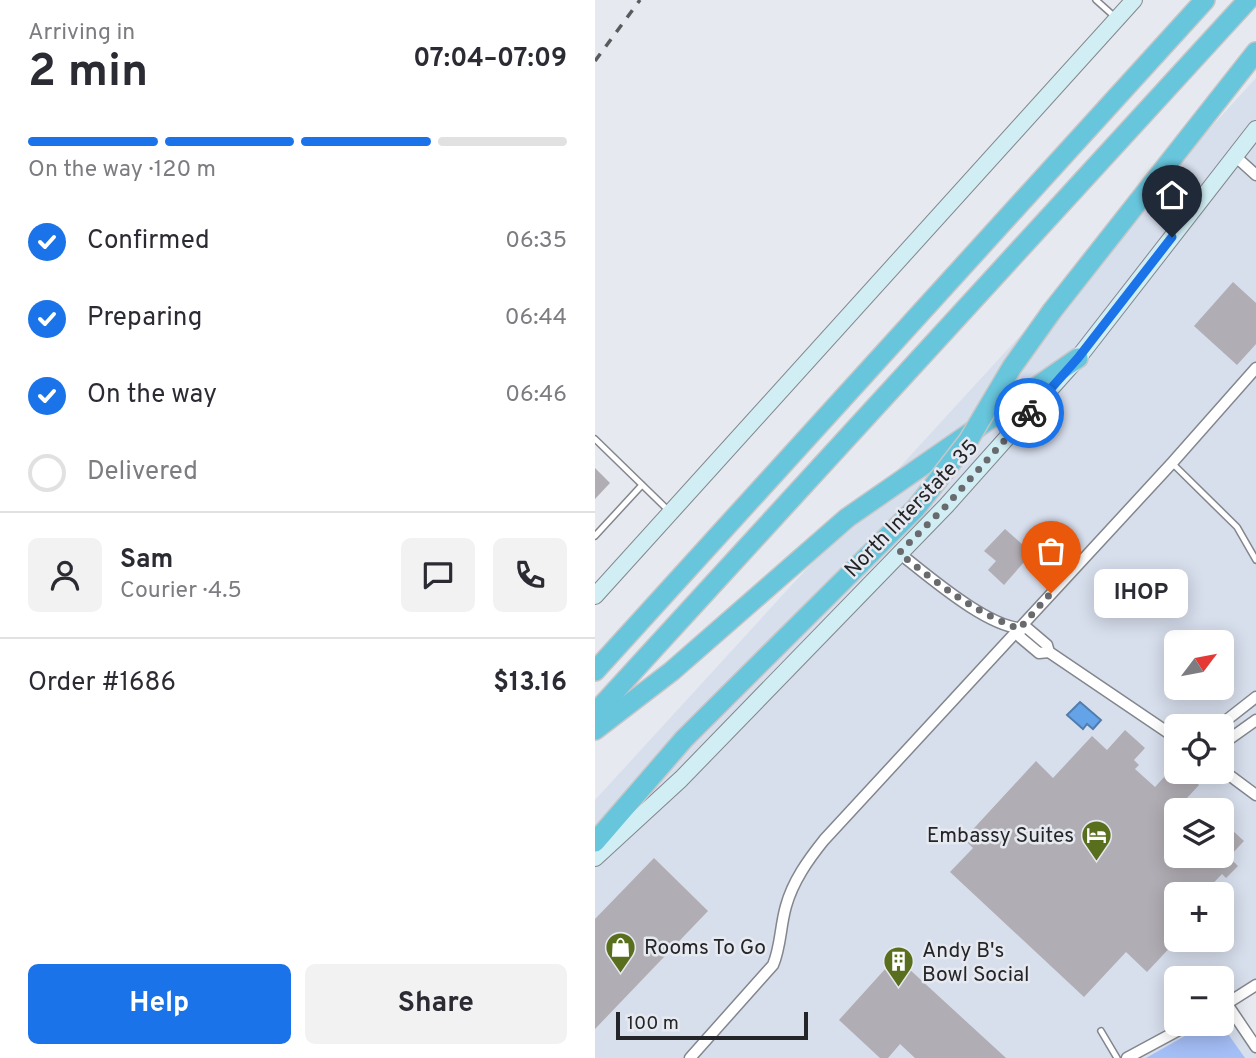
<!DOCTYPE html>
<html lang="en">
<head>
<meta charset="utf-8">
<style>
	body { margin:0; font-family:Overpass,sans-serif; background:#f2f2f3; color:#2b2b33; height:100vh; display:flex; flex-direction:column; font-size:26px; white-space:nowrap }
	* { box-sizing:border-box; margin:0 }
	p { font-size:23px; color:#7c7c81 }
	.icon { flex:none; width:38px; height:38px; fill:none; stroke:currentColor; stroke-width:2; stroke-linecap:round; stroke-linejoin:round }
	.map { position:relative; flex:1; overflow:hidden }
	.side { display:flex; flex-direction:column; background:#fff; width:595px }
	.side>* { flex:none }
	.needle { width:46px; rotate:58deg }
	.controls { position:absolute; left:569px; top:630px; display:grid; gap:14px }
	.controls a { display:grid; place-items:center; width:70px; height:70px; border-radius:10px; background:#fff; box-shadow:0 4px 18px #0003; font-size:35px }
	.scale { position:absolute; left:21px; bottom:18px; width:192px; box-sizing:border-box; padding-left:7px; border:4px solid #242528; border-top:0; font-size:19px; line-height:24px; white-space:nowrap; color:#242528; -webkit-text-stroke:5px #e6e9f0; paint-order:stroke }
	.pin { position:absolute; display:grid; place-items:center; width:60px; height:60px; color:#fff; margin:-72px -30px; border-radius:50% 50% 50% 0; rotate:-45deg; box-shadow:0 0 7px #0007 }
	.pin .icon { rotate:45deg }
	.courier { position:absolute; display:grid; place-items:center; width:70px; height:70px; margin:-35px; border:5px solid #1a73e8; border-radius:50%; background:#fff; color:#222; box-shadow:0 2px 9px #0007 }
	.bubble { position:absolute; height:49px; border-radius:10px; background:#fff; box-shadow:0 4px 18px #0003; font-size:23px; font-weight:700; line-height:49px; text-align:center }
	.head em { font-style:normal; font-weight:700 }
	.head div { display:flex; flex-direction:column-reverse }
	.head { display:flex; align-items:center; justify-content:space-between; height:119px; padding:0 28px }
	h1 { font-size:46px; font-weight:700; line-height:52px }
	.bar { display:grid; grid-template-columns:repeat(4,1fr); gap:10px 7px; align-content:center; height:84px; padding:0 28px }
	.bar i { height:9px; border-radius:5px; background:#e1e1e2 }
	.bar .on { background:#1a73e8 }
	.bar p { grid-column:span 4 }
	.line { display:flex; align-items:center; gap:18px; padding:0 28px; border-top:2px solid #e1e1e2 }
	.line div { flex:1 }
	.round { display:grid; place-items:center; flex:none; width:74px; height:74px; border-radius:10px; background:#f2f2f3 }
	ol { padding:0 28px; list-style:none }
	li { display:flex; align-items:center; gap:21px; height:77px }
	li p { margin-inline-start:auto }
	li .icon { padding:7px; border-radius:50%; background:#1a73e8; color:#fff; stroke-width:4 }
	li:last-child { color:#7c7c81 }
	li i { width:38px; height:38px; border:4px solid #e1e1e2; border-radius:50% }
	.action { display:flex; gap:14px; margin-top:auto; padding:14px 28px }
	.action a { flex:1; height:80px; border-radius:10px; background:#1a73e8; color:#fff; font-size:28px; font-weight:700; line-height:80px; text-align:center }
	.action a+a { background:#f2f2f3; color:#2b2b33 }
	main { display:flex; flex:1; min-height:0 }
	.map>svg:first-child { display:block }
	.built { fill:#d7deec; fill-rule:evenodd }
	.green { fill:#a4bef6 }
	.water { fill:#64a3e8; stroke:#517dae; stroke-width:2 }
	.building { fill:#b1adb4 }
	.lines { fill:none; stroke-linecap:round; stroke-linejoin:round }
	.lane-casing { stroke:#83868c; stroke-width:8 }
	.street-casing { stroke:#83868c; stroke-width:13 }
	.secondary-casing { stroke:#83868c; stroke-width:18 }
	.highway-casing { stroke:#c6c6c7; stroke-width:22 }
	.lane { stroke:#fff; stroke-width:5 }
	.street { stroke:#fff; stroke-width:10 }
	.secondary { stroke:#d1eef4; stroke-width:16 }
	.highway { stroke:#67c5dc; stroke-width:19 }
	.rail { stroke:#5a5b5f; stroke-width:3.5; stroke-dasharray:9 9; stroke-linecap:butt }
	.highway-bridge-casing { stroke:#c6c6c7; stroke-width:22; stroke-linecap:butt }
	.highway-bridge { stroke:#67c5dc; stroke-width:19 }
	.done { stroke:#686a6e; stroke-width:7; stroke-dasharray:0 12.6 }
	.route { stroke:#1a73e8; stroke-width:9 }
	.labels { text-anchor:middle; stroke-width:5; stroke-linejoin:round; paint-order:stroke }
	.street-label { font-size:21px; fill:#242528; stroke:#e6e9f0 }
	.poi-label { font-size:21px; fill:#242528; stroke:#e6e9f0; text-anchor:start }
</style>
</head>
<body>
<main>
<section class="side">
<div class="head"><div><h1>2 min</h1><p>Arriving in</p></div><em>07:04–07:09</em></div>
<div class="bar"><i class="on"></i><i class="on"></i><i class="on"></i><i></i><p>On the way · 120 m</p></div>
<ol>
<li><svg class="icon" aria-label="check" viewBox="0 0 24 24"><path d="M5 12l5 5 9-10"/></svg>Confirmed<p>06:35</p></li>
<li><svg class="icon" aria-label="check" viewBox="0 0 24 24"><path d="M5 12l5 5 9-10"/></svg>Preparing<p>06:44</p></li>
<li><svg class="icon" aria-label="check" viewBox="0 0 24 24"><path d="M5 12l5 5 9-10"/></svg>On the way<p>06:46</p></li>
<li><i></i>Delivered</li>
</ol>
<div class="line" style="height:126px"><a class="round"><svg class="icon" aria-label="person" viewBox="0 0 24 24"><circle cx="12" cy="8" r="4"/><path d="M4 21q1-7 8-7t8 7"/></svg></a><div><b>Sam</b><p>Courier · 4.5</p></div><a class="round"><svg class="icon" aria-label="chat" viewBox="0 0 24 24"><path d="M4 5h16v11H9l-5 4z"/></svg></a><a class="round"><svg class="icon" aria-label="phone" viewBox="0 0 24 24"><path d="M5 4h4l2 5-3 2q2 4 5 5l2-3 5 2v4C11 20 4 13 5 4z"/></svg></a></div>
<div class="line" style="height:91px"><div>Order #1686</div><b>$13.16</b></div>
<div class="action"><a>Help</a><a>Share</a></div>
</section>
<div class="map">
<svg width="661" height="1058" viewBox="0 0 661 1058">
	<rect width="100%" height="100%" fill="#e6e9f0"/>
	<path class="built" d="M661,78V984L629,1003L661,1050V1058H0V800ZM581,642H626V688H581ZM581,726H626V772H581ZM581,810H626V856H581ZM581,894H626V940H581ZM581,978H626V1024H581Z"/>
	<polygon class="green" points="611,1024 626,1024 650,1058 551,1058"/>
	<polygon class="water" points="485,702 506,720 498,729 492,724 488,729 472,715"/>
	<g class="building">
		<polygon points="638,282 661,303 661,344 642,365 599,326"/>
		<polygon points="0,468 15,483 0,499"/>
		<polygon points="410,529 437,553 409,585 393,570 401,561 389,551"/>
		<polygon points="530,730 550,748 539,760 544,765 540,769 560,787 581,764 581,772 590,772 604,785 581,810 581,856 626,856 626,820 649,841 634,857 643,866 631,878 627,874 608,894 581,894 581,941 552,972 531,952 489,997 355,872 378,848 369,839 441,761 458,778 497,736 512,750"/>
		<polygon points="59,858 113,911 0,1029 0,919"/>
		<polygon points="301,957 411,1058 320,1058 305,1044 293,1058 285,1058 244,1020"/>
	</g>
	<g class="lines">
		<defs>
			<g id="lane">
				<polyline points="501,0 520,17"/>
				<polyline points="0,439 73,510"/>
				<polyline points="577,463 642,527 661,560"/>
				<polyline points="0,536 47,485"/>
				<polyline points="506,1031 522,1058"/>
			</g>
			<g id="street">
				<polyline points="640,156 661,175"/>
				<path d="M304,553C331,574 398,633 432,628L452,645L454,652L581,738"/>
				<polyline points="424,629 425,637 444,653 454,652"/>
				<polyline points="624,726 661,697"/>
				<polyline points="626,745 661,720"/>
				<polyline points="626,769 661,795"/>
				<polyline points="632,1004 661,1047"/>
				<polyline points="628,1006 661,985"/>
				<path d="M95,1058L178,965C186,946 185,927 191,906C198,881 213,860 229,840L577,463L661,368"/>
				<polyline points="532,1058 595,1024"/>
			</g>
			<g id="secondary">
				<polyline points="0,596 539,0"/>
				<polyline points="0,858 86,779 351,506 483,358 661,129"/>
			</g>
			<g id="highway">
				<polyline points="457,311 661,52"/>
				<polyline points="0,671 610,0"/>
				<polyline points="0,713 653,0"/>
				<polyline points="0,730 77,671 252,518 483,358"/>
				<polyline points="0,842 89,739 321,508"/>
			</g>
		</defs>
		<use href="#lane" class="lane-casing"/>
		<use href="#street" class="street-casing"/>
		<use href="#secondary" class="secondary-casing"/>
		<use href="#highway" class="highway-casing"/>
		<use href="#lane" class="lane"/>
		<use href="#street" class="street"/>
		<use href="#secondary" class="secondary"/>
		<use href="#highway" class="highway"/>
		<polyline class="rail" points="0,61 45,0"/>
		<defs>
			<polyline id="highway-bridge" points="321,508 373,441 417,367 457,311"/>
		</defs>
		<use href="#highway-bridge" class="highway-bridge-casing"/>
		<use href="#highway-bridge" class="highway-bridge"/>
	</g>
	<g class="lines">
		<path class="done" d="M434,413L351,506L304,553C345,585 374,609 424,629L456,593"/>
		<polyline class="route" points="434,413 483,358 577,237"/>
	</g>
	<defs>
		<symbol id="hotel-pin" viewBox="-11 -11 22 30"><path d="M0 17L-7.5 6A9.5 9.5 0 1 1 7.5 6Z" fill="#596f1e" stroke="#e6e9f0"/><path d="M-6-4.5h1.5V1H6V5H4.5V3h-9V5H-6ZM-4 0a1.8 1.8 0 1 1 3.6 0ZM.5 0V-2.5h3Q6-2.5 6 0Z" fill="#fff"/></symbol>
		<symbol id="shop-pin" viewBox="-11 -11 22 30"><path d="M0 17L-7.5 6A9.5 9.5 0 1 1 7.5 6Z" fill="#596f1e" stroke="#e6e9f0"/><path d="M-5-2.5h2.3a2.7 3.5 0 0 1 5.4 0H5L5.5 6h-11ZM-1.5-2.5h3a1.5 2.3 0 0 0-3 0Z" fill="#fff"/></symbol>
		<symbol id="building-pin" viewBox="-11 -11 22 30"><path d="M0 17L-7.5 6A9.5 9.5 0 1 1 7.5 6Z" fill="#596f1e" stroke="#e6e9f0"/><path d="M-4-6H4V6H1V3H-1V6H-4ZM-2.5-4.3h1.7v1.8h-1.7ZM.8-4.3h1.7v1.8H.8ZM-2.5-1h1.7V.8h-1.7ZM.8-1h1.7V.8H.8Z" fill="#fff"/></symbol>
	</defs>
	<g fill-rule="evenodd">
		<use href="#hotel-pin" x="484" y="818" width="35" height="47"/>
		<use href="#shop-pin" x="8" y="930" width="35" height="47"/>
		<use href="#building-pin" x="286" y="944" width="35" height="47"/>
	</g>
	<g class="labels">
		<g class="street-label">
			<text transform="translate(316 508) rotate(-46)" y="7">North Interstate 35</text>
		</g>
		<g class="poi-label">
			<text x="479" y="842" text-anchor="end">Embassy Suites</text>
			<text x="49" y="954">Rooms To Go</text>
			<text x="327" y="957">Andy B's<tspan x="327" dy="24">Bowl Social</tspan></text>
		</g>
	</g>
</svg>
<div class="controls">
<a><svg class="needle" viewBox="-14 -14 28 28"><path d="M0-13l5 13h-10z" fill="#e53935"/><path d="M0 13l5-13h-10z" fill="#7c7c81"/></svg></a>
<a><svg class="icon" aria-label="locate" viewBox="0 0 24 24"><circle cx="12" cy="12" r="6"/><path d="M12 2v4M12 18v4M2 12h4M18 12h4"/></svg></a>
<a><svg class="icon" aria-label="layers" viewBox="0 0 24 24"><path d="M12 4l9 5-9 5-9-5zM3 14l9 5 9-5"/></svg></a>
<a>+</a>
<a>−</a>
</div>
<div class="scale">100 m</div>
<div class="pin" style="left:456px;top:593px;background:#ea580c"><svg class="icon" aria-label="bag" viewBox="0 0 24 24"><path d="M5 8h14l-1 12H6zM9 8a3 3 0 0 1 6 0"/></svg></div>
<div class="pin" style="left:577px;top:237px;background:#1f2937"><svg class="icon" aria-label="home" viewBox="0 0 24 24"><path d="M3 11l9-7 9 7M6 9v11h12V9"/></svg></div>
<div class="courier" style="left:434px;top:413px"><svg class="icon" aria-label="bike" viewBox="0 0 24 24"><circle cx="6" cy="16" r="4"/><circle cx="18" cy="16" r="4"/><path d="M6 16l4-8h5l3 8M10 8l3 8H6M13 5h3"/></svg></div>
<div class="bubble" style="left:499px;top:569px;width:94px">IHOP</div>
</div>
</main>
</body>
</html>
